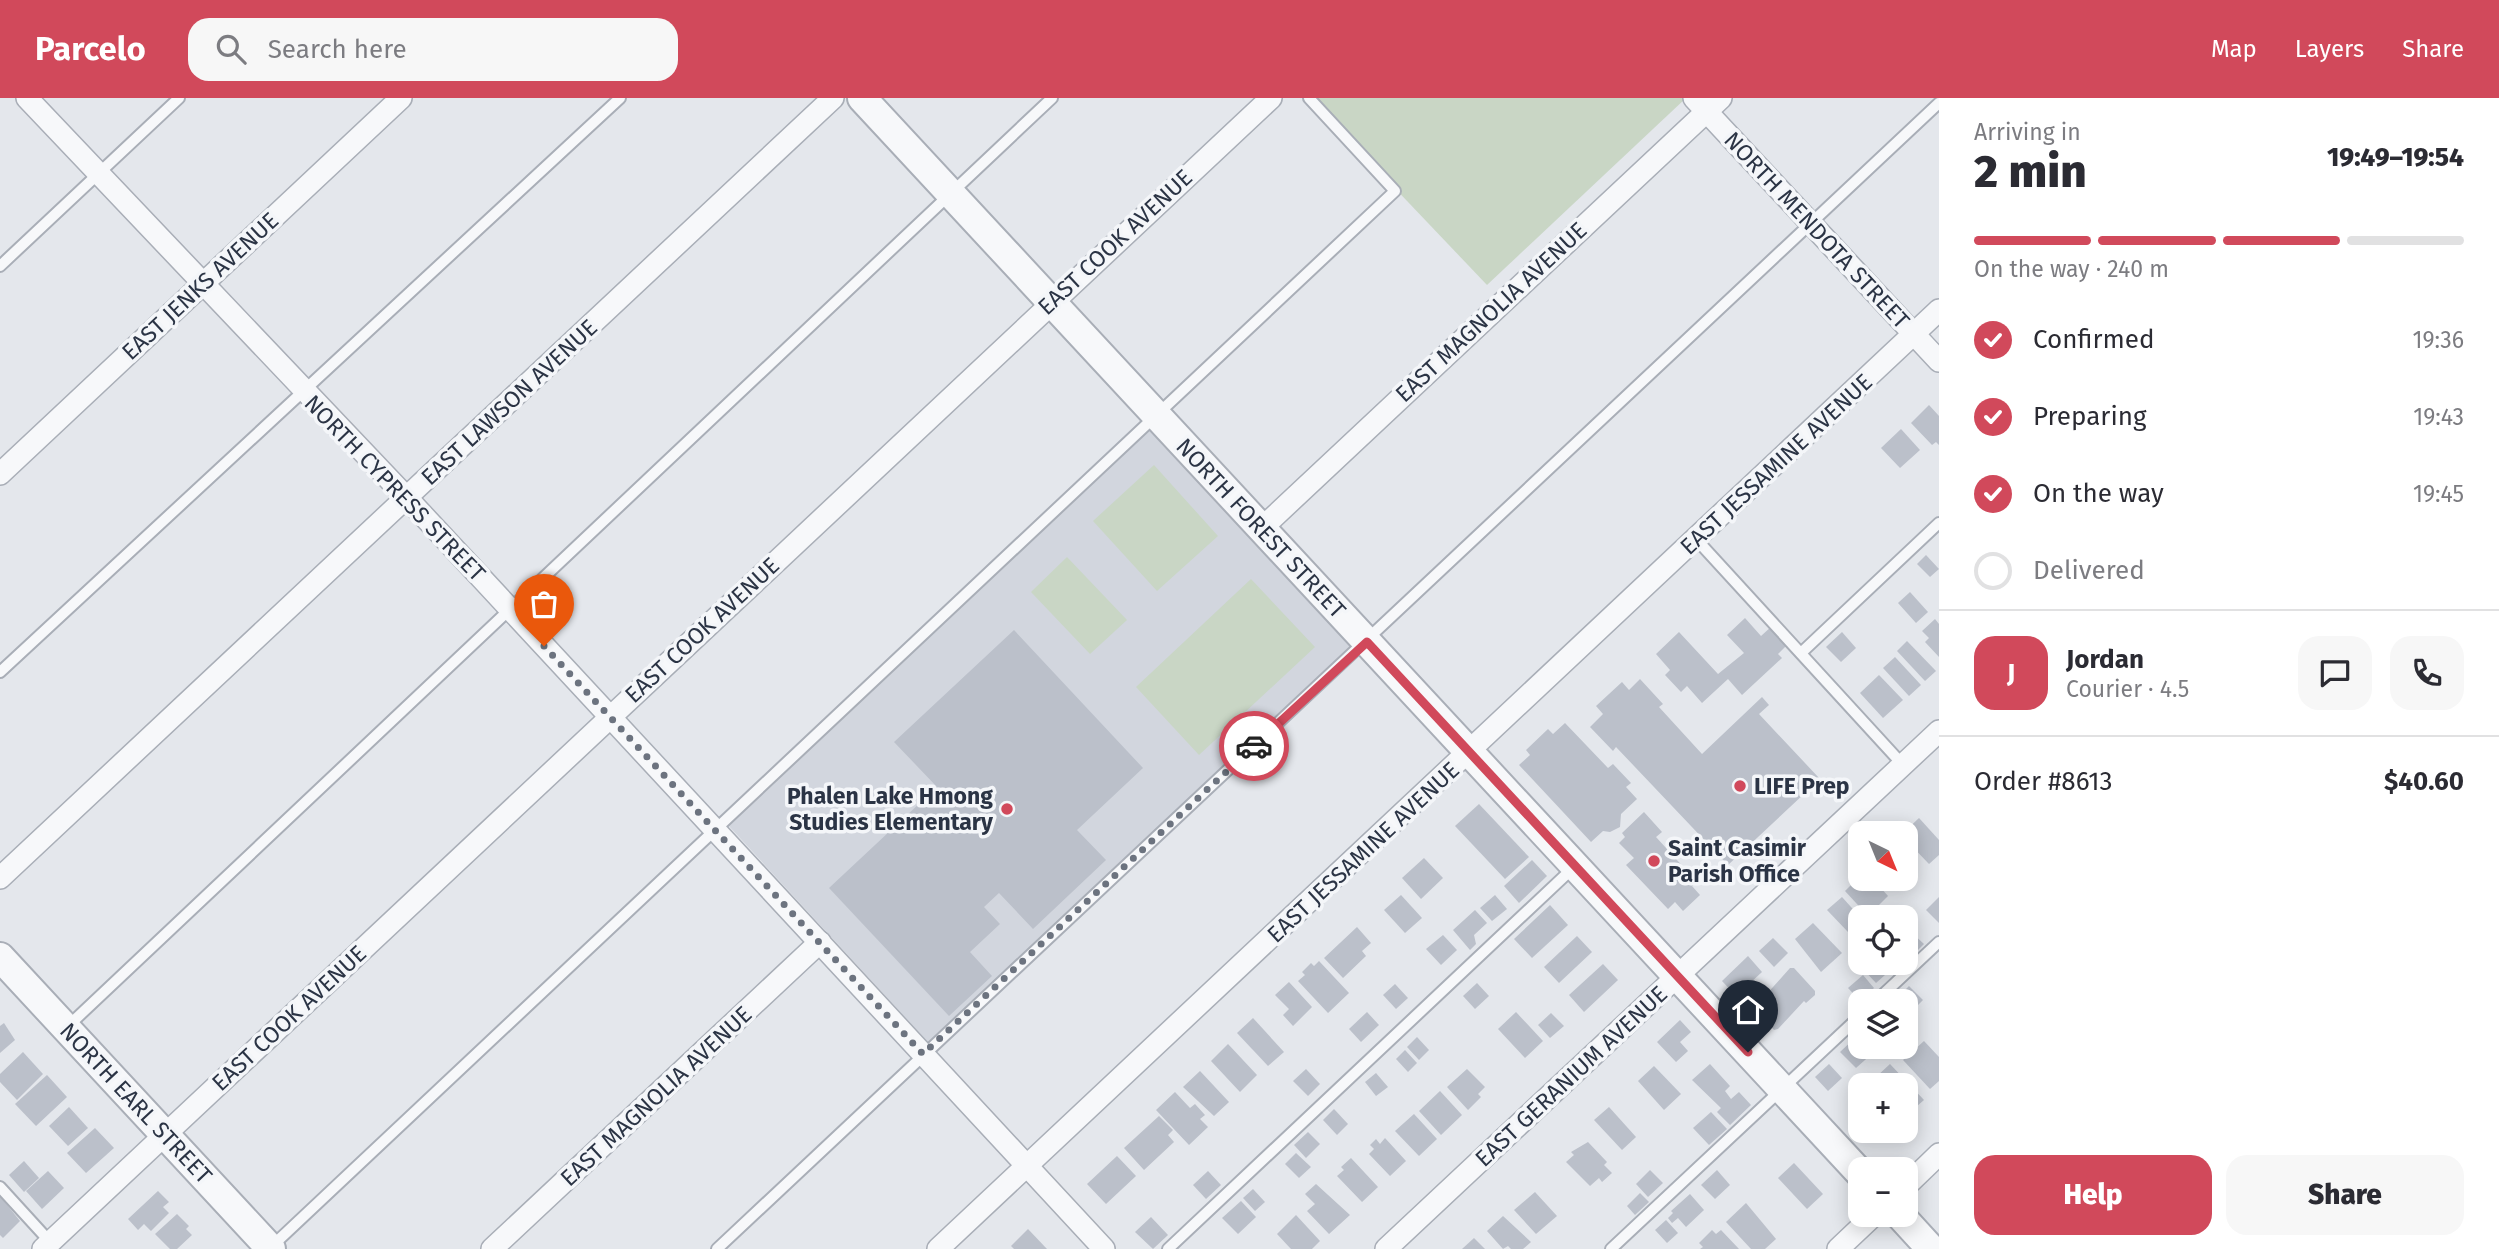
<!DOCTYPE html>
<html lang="en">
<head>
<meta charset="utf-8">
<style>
	body { margin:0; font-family:"Fira Sans",sans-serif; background:#f7f7f7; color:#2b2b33; height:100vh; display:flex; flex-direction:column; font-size:26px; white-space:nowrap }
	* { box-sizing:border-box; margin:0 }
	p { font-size:23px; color:#7c7c81 }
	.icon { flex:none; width:38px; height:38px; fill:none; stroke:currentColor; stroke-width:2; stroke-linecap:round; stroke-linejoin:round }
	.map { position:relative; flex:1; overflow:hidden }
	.details { display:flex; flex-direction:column; background:#fff; width:560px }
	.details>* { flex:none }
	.needle { width:46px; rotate:137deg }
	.fabs { position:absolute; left:1848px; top:723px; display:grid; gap:14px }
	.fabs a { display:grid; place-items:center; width:70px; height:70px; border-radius:14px; background:#fff; box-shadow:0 4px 18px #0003; font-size:35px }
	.pin { position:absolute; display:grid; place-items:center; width:60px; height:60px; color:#fff; margin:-72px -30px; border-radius:50% 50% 50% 0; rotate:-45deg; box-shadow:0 0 7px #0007 }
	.pin .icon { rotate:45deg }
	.courier { position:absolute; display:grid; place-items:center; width:70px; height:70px; margin:-35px; border:5px solid #d1495b; border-radius:50%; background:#fff; color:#222; box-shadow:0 2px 9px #0007 }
	.headline em { font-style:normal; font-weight:800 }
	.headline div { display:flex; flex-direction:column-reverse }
	.headline { display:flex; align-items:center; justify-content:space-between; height:119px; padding:0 35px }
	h1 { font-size:46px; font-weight:800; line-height:52px }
	.bar { display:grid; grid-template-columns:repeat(4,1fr); gap:10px 7px; align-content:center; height:84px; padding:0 35px }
	.bar i { height:9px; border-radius:5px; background:#e1e1e2 }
	.bar .current { background:#d1495b }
	.bar p { grid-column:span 4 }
	.line { display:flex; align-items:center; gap:18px; padding:0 35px; border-top:2px solid #e1e1e2 }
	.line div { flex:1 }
	.round { display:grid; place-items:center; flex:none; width:74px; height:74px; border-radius:21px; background:#f7f7f7 }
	ol { padding:0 35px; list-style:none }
	li { display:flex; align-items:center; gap:21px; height:77px }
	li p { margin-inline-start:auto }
	li .icon { padding:7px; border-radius:50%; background:#d1495b; color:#fff; stroke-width:4 }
	li:last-child { color:#7c7c81 }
	li i { width:38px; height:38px; border:4px solid #e1e1e2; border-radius:50% }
	.button { display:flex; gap:14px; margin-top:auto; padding:14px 35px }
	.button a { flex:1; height:80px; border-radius:21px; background:#d1495b; color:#fff; font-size:28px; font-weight:800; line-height:80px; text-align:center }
	.button a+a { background:#f7f7f7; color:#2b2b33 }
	header { display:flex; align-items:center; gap:42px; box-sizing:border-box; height:98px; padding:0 35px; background:#d1495b; color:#fff }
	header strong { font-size:33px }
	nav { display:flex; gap:38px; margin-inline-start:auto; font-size:24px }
	.search { width:490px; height:63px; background:#f7f7f7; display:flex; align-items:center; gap:18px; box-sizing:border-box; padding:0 24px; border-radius:21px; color:#7c7c81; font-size:26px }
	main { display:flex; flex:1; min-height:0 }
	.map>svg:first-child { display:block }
	.built { fill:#d2d6de }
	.green { fill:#c9d6c5 }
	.building { fill:#bbc0ca }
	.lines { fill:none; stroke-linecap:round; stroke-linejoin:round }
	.service-casing { stroke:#a9aeb7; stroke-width:14 }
	.minor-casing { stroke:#a9aeb7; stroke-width:24 }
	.tertiary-casing { stroke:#a9aeb7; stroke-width:32 }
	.service { stroke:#f7f8fa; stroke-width:10 }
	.minor { stroke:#f7f8fa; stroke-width:21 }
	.tertiary { stroke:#f7f8fa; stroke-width:28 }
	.done { stroke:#6c737f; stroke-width:7; stroke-dasharray:0 12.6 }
	.route { stroke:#d1495b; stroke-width:9 }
	.poi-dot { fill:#d1495b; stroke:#f4f6f9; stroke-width:2.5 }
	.labels { text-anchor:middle; stroke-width:7; stroke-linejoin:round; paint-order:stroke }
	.street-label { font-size:23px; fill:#2b3445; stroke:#f4f6f9 }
	.poi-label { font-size:23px; font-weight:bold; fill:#2b3445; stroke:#f4f6f9; text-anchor:start }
</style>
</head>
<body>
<header>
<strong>Parcelo</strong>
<div class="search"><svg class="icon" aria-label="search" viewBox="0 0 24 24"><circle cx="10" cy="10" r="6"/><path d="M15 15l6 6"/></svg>Search here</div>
<nav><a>Map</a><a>Layers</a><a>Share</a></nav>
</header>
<main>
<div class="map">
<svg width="1939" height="1151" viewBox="0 0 1939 1151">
	<rect width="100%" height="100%" fill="#e4e7ec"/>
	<polygon class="built" points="1156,317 1367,543 928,944 728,727 854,602"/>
	<g class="green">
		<polygon points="1309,0 1686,0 1487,187"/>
		<polygon points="1154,367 1218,438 1157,493 1093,423"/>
		<polygon points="1067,459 1127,522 1090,556 1031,494"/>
		<polygon points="1251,481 1315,549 1199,657 1136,589"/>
	</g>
	<g class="building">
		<polygon points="1929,307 1939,318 1939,347 1936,344 1932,347 1911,325"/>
		<polygon points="1901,331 1920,352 1900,370 1881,350"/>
		<polygon points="1926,457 1939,471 1930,479 1917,466"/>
		<polygon points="1910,494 1928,514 1916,525 1898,505"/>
		<polygon points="1745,520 1761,538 1772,528 1789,545 1778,556 1782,560 1742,597 1728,581 1702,605 1687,588 1681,594 1665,577 1670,572 1656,556 1679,534 1718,576 1744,555 1727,537"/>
		<polygon points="1935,521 1939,526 1939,559 1925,544 1929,540 1922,533"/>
		<polygon points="1014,532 1143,670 1077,732 1106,762 1033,831 999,795 984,809 1000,826 970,854 992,878 949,918 829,790 937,689 894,644"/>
		<polygon points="1842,534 1856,550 1841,564 1826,549"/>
		<polygon points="1907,543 1936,573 1925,583 1897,553"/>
		<polygon points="1895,559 1921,587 1909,598 1883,570"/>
		<polygon points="1879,577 1903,602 1883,620 1860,595"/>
		<polygon points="1640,581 1663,606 1659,609 1702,656 1762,599 1769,607 1759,616 1820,681 1728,767 1616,649 1613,653 1590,629 1603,616 1596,608 1622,584 1629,592"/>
		<polygon points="1565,625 1608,670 1613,666 1631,685 1626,689 1637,701 1621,716 1620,729 1610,734 1603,733 1591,744 1519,667 1530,657 1526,652 1548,631 1553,636"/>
		<polygon points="1479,706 1529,759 1505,781 1455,728"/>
		<polygon points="1644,714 1662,734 1656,739 1697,784 1692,788 1700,797 1683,813 1675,804 1668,811 1626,767 1634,760 1619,745 1625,739 1622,735"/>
		<polygon points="1919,720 1939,742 1939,757 1929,766 1906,742 1903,735"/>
		<polygon points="1906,759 1918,772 1898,791 1888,780 1906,780"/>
		<polygon points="1424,760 1443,780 1421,801 1402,780"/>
		<polygon points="1532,762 1547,778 1519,805 1504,788"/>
		<polygon points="1860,778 1872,780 1888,798 1868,818 1845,793"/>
		<polygon points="1401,797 1422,820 1405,835 1384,812"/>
		<polygon points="1495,797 1507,811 1492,823 1480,810"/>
		<polygon points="1842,799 1860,819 1848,834 1827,812"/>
		<polygon points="1939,799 1939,825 1926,812"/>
		<polygon points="1550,807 1568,827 1532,860 1514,841"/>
		<polygon points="1475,812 1487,825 1474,837 1476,846 1470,852 1453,832"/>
		<polygon points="1813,825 1842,855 1821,874 1795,841"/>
		<polygon points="1357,829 1371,845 1362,853 1366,858 1343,880 1324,860"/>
		<polygon points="1912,835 1924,846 1910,860 1906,856 1906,841"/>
		<polygon points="1443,837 1457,852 1441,867 1426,851"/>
		<polygon points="1577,838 1592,854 1559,885 1544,869"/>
		<polygon points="1773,840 1788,855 1774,869 1759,853"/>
		<polygon points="1748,858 1762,874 1736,898 1722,883"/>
		<polygon points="1319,863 1349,895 1328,915 1298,883 1305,877 1302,874 1311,865 1314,868"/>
		<polygon points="1866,864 1890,864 1894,869 1876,885 1861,869"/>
		<polygon points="1603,866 1618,882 1584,914 1569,897"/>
		<polygon points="1790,870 1794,870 1815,893 1815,897 1806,905 1804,903 1778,931 1774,932 1753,909 1753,904 1762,896 1764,899"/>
		<polygon points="1863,877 1874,890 1860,903 1848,890"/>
		<polygon points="1289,884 1312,909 1293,928 1283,917 1289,911 1275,897"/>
		<polygon points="1477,885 1489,898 1475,911 1463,898"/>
		<polygon points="1395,886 1408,900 1396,911 1383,897"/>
		<polygon points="1909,888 1923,902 1908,917 1906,903 1894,903"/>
		<polygon points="1367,914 1379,927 1361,944 1349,931"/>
		<polygon points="1516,914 1543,943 1525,960 1498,931"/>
		<polygon points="1551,915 1564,928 1550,940 1538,927"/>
		<polygon points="1253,920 1284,954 1268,968 1237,935"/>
		<polygon points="1680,922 1691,934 1680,944 1688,953 1676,964 1657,944"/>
		<polygon points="4,925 15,942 0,955 0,928"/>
		<polygon points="1858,937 1860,948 1869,948 1874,954 1856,970 1840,954"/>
		<polygon points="1417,939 1429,952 1419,962 1407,949"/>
		<polygon points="1924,943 1939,959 1939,983 1930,991 1903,962"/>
		<polygon points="1228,946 1257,977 1240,994 1211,963"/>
		<polygon points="1405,952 1417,965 1408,974 1396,961"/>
		<polygon points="23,954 43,976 17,1002 0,984 0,976"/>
		<polygon points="1710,966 1730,988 1725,993 1731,1001 1739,994 1751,1007 1730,1027 1717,1014 1721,1010 1692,982"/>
		<polygon points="1829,966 1842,980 1828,993 1815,979"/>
		<polygon points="1890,966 1924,1002 1909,1015 1906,1011 1906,987 1883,987 1876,979"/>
		<polygon points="1654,968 1681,996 1664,1012 1638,983"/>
		<polygon points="1306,971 1320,986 1308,998 1293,983"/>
		<polygon points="1467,971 1485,989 1478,996 1481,999 1468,1012 1447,989"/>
		<polygon points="1200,973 1229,1004 1214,1018 1183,989"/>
		<polygon points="1376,975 1388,989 1376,998 1365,984"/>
		<polygon points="47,977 67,999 36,1028 15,1006"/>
		<polygon points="1440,993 1462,1017 1441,1037 1419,1013"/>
		<polygon points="1175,994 1190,1010 1195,1006 1205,1017 1200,1021 1208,1029 1189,1047 1156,1012"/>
		<polygon points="69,1009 88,1030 68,1048 49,1028"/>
		<polygon points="1609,1009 1636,1039 1622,1052 1594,1022"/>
		<polygon points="1334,1011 1348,1026 1337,1037 1323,1022"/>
		<polygon points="1711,1014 1727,1031 1709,1047 1693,1030"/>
		<polygon points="1414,1016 1437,1041 1419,1058 1395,1033"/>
		<polygon points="1159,1018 1173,1032 1168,1037 1174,1044 1144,1072 1124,1050"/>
		<polygon points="95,1030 114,1050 86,1075 67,1055"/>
		<polygon points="1308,1034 1320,1046 1306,1060 1294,1047"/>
		<polygon points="1385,1040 1406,1063 1390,1078 1369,1056 1374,1051 1370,1047 1376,1041 1380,1046"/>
		<polygon points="1588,1044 1607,1064 1604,1067 1612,1075 1602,1084 1599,1080 1590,1088 1566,1064 1574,1057 1571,1054"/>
		<polygon points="1296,1055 1311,1069 1299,1080 1285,1066"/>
		<polygon points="1117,1058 1136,1078 1106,1106 1087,1086"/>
		<polygon points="1351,1060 1378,1089 1362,1104 1337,1078 1344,1072 1341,1069"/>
		<polygon points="24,1063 39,1080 24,1094 9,1077"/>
		<polygon points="1794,1065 1823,1096 1807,1111 1778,1080"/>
		<polygon points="1650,1072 1663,1085 1648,1099 1636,1086"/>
		<polygon points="1717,1072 1730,1087 1715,1101 1701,1087"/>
		<polygon points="48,1073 64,1090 42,1111 26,1093"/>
		<polygon points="1208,1073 1221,1087 1206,1101 1193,1087"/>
		<polygon points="1316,1086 1350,1117 1329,1136 1307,1113 1315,1106 1305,1096"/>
		<polygon points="1253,1091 1265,1104 1255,1113 1243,1100"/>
		<polygon points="158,1093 169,1104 163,1109 169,1115 151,1133 144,1126 138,1132 128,1121"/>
		<polygon points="1535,1094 1557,1118 1536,1136 1514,1112"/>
		<polygon points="1640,1095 1649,1104 1635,1117 1627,1108"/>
		<polygon points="1690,1096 1704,1112 1686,1129 1678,1120 1672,1125 1668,1120 1673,1115 1671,1113"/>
		<polygon points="0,1098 20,1123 3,1140 0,1137"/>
		<polygon points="1241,1103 1256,1119 1238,1136 1222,1120"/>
		<polygon points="1746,1105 1776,1141 1765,1151 1751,1151 1726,1124"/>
		<polygon points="177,1116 189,1128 186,1131 192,1137 177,1151 170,1151 155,1136"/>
		<polygon points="1296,1117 1320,1143 1312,1151 1291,1151 1277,1136"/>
		<polygon points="1503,1118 1531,1144 1523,1151 1511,1151 1508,1148 1503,1151 1487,1133"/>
		<polygon points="1151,1119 1168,1137 1153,1151 1135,1134"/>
		<polygon points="1666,1122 1678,1135 1667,1145 1655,1132"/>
		<polygon points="1028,1131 1047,1151 1014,1151 1011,1148"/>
		<polygon points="1712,1132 1716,1136 1721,1132 1739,1151 1700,1151 1703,1149 1699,1145"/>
		<polygon points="1474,1140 1485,1151 1462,1151"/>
	</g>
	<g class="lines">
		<defs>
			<g id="service">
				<polyline points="0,168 179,0"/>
				<polyline points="1696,441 1903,667"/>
				<polyline points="1801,555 1939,425"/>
				<polyline points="0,574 620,0"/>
				<polyline points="1876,903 1939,844"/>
				<polyline points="66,930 1052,0"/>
				<polyline points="0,1089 52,1146"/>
				<polyline points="270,1150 1395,93 1309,0"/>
				<polyline points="717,1151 1939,5"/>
				<polyline points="1168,1151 1573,770"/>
				<polyline points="1611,1151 1860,918"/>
			</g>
			<g id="minor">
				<polyline points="27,0 407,400 1104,1151"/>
				<polyline points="1694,0 1939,263"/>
				<polyline points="0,376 401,0"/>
				<polyline points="1262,430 1721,0"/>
				<polyline points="0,780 833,0"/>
				<polyline points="1906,1088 1939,1056"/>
				<polyline points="43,1151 1271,0"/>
				<polyline points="492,1151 820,844"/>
				<polyline points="938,1151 1939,212"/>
				<polyline points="1386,1151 1939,633"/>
				<polyline points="1838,1151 1875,1116"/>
			</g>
			<g id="tertiary">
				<polyline points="862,0 1860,1075"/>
				<polyline points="0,859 271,1151"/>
				<polyline points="1899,1116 1931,1151"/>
			</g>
		</defs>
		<use href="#service" class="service-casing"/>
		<use href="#minor" class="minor-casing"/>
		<use href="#tertiary" class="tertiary-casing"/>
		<use href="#service" class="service"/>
		<use href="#minor" class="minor"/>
		<use href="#tertiary" class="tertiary"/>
	</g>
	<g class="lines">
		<polyline class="done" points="544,548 923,956 1254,648"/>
		<polyline class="route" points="1254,648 1367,544 1748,954"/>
	</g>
	<g class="poi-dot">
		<circle cx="1740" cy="688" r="7"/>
		<circle cx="1007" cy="711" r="7"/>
		<circle cx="1654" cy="763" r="7"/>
	</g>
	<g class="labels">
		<g class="street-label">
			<text transform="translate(1817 132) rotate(47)" y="8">NORTH MENDOTA STREET</text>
			<text transform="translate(1115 144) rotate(-43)" y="8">EAST COOK AVENUE</text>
			<text transform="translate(200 188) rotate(-43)" y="8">EAST JENKS AVENUE</text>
			<text transform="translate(1491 214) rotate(-43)" y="8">EAST MAGNOLIA AVENUE</text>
			<text transform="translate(509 304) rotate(-43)" y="8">EAST LAWSON AVENUE</text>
			<text transform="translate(1776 366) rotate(-43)" y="8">EAST JESSAMINE AVENUE</text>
			<text transform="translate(395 390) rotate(46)" y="8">NORTH CYPRESS STREET</text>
			<text transform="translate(1261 430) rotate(47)" y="8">NORTH FOREST STREET</text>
			<text transform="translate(702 532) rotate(-43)" y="8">EAST COOK AVENUE</text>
			<text transform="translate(1363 754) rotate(-43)" y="8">EAST JESSAMINE AVENUE</text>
			<text transform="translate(289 920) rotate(-43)" y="8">EAST COOK AVENUE</text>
			<text transform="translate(1571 978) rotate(-43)" y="8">EAST GERANIUM AVENUE</text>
			<text transform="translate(656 998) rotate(-43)" y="8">EAST MAGNOLIA AVENUE</text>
			<text transform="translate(136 1005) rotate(47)" y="8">NORTH EARL STREET</text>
		</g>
		<g class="poi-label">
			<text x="1754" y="696">LIFE Prep</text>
			<text x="993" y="706" text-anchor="end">Phalen Lake Hmong<tspan x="993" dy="26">Studies Elementary</tspan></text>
			<text x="1668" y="758">Saint Casimir<tspan x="1668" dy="26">Parish Office</tspan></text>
		</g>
	</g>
</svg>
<div class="fabs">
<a><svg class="needle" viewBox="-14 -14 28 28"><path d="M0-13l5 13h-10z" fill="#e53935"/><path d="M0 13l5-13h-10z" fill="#7c7c81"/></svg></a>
<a><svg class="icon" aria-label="locate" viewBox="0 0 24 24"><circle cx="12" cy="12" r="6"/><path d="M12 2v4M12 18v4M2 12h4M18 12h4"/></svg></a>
<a><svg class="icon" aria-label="layers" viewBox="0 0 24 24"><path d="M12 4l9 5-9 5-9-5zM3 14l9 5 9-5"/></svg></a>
<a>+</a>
<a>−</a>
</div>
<div class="pin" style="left:544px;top:548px;background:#ea580c"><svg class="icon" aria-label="bag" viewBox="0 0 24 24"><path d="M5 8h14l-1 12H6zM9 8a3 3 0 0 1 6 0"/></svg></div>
<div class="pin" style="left:1748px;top:954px;background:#1f2937"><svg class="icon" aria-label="home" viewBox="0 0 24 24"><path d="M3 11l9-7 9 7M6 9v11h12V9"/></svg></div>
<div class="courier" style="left:1254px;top:648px"><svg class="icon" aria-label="car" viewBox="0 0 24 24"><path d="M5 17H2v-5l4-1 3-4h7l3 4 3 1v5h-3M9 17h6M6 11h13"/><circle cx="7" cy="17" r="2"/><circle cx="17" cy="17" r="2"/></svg></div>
</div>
<section class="details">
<div class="headline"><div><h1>2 min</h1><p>Arriving in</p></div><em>19:49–19:54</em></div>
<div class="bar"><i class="current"></i><i class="current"></i><i class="current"></i><i></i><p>On the way · 240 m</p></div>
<ol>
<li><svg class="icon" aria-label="check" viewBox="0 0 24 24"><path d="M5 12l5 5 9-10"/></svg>Confirmed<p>19:36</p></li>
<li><svg class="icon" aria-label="check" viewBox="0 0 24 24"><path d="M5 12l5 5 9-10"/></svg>Preparing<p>19:43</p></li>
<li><svg class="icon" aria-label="check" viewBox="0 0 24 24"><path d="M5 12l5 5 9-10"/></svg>On the way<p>19:45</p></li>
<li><i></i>Delivered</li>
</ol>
<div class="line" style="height:126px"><b class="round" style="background:#d1495b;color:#fff">J</b><div><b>Jordan</b><p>Courier · 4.5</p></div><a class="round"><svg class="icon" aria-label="chat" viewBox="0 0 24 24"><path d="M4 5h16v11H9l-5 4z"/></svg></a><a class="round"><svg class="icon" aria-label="phone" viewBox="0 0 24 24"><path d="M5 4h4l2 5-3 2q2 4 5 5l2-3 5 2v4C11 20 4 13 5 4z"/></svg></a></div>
<div class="line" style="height:91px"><div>Order #8613</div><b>$40.60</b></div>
<div class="button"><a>Help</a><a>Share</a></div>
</section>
</main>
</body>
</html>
